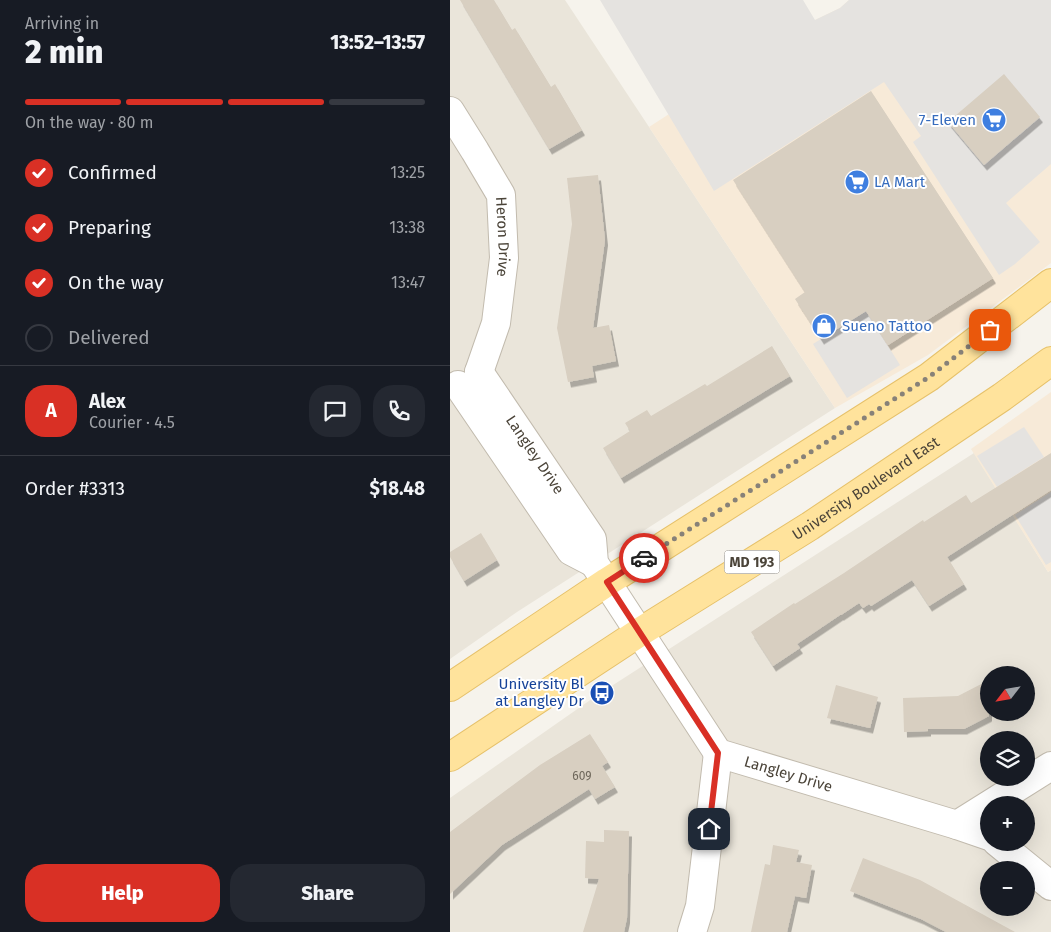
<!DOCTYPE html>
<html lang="en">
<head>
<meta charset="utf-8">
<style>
	body { margin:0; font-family:"Fira Sans",sans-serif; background:#242831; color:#f1f3f6; height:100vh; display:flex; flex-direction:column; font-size:19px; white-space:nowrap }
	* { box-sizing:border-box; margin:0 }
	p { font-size:16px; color:#9ea1a6 }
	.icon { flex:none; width:28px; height:28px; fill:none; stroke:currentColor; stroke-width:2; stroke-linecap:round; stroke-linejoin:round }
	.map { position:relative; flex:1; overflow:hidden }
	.side { display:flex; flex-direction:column; background:#171b24; width:450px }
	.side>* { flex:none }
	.needle { width:32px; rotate:239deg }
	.fabs { position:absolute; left:530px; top:666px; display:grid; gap:10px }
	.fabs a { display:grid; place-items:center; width:55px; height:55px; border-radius:50%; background:#171b24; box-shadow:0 5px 20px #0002; font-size:25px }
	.pin { position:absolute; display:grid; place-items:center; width:42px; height:42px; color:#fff; margin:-21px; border-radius:10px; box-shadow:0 2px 8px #0006 }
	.courier { position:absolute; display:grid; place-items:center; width:50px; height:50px; margin:-25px; border:4px solid #d93025; border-radius:50%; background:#fff; color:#222; box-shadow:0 1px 6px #0007 }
	.headline em { font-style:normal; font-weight:800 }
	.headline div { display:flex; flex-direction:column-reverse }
	.headline { display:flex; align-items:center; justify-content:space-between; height:85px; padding:0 25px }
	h1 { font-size:32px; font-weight:800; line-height:38px }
	.bar { display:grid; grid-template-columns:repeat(4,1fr); gap:8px 5px; align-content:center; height:60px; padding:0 25px }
	.bar i { height:6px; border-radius:4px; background:#363941 }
	.bar .current { background:#d93025 }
	.bar p { grid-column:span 4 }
	.line { display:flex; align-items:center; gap:12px; padding:0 25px; border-top:1px solid #363941 }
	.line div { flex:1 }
	.round { display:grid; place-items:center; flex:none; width:52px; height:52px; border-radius:20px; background:#242831 }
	ol { padding:0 25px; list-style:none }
	li { display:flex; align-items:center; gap:15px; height:55px }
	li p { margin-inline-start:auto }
	li .icon { padding:5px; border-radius:50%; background:#d93025; color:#fff; stroke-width:4 }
	li:last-child { color:#9ea1a6 }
	li i { width:28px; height:28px; border:2px solid #363941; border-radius:50% }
	.button { display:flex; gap:10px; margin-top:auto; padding:10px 25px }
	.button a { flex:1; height:58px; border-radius:20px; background:#d93025; color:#fff; font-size:20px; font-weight:800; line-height:58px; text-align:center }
	.button a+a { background:#242831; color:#f1f3f6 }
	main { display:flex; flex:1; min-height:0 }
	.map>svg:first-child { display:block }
	.residential { fill:#eae5da; fill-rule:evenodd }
	.commercial { fill:#f7ead8 }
	.parking { fill:#e5e3e0 }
	.building { fill:#d8cfc1; filter:url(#shadow) }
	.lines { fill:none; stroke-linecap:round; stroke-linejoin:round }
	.street-casing { stroke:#c2bbae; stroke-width:30 }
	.primary-casing { stroke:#e6c16a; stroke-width:30 }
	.street { stroke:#fff; stroke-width:28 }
	.primary { stroke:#ffe39c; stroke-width:28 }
	.done { stroke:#878178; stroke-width:5; stroke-dasharray:0 9 }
	.route { stroke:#d93025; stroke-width:6 }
	.labels { text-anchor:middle; stroke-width:4; stroke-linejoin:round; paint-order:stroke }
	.number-label { font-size:12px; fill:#6e675b }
	.shield { fill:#fff; stroke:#817c74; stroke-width:1 }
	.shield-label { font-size:14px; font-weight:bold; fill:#4b4439 }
	.shop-label { font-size:15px; fill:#366cbe; stroke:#fff; text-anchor:start }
	.street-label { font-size:15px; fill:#4b4439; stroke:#fff }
	.transit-label { font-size:15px; fill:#164399; stroke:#fff; text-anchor:end }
</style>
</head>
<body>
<main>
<section class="side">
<div class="headline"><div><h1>2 min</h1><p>Arriving in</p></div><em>13:52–13:57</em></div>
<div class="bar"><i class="current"></i><i class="current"></i><i class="current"></i><i></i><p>On the way · 80 m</p></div>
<ol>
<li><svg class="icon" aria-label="check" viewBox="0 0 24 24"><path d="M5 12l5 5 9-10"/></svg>Confirmed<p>13:25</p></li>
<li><svg class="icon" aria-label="check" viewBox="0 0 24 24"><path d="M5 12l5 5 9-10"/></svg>Preparing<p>13:38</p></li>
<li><svg class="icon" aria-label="check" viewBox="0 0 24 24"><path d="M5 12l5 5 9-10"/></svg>On the way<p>13:47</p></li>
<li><i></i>Delivered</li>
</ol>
<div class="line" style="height:90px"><b class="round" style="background:#d93025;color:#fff">A</b><div><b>Alex</b><p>Courier · 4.5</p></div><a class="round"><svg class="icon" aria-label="chat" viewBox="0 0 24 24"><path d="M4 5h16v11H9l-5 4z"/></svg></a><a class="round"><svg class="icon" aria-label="phone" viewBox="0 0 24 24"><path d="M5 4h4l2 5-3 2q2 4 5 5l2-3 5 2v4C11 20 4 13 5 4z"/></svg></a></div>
<div class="line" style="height:65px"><div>Order #3313</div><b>$18.48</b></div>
<div class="button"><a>Help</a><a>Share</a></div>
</section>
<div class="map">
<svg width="601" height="932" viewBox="0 0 601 932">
	<defs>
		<filter id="shadow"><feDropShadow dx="3" dy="5.5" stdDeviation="0" flood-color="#0004"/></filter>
	</defs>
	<rect width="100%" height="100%" fill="#f6f3ec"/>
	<g class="residential">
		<polygon points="0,0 115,0 385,408 67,612 0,659"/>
		<path d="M524,453L598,572L601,570V932H0V798L146,696ZM539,675H576V712H539ZM539,740H576V778H539ZM539,805H576V842H539ZM539,870H576V908H539Z"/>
	</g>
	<g class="commercial">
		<polygon points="399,0 601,0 601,263 478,355 385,408 199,127 365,20 390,8"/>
		<polygon points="601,392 601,570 598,572 521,449"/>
	</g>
	<g class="parking">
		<polygon points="150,0 353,0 365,20 390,8 399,0 601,0 601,164 556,203 590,242 565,264 549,275 463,142 471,136 434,82 264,191"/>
		<polygon points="416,311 450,365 397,398 363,344"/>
		<polygon points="574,427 594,457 547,487 527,456"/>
		<polygon points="601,492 601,562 596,565 565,515"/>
	</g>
	<g class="building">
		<polygon points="10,0 44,0 62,30 65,28 101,87 105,84 132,130 99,149"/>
		<polygon points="554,74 590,117 534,165 498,122"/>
		<polygon points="421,91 543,278 438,345 416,311 371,339 345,299 355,292 283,180"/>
		<polygon points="148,175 155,240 143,328 159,325 166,361 142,366 144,377 118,382 107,328 122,224 117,178"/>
		<polygon points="322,346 340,376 171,478 153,448 180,431 175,423 197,410 201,416 255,384 257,386"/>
		<polygon points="601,453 601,490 497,557 514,584 479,606 462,580 421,606 419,604 413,608 409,603 391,615 390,615 347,644 350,648 323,666 301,632 344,603 345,604 394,573 473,520 474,522 516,495 521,503"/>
		<polygon points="31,533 47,560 14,581 0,557 0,552"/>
		<polygon points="539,680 539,716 514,729 478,729 478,731 454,732 453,698 508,696"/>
		<polygon points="386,685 428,697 420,728 377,718"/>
		<polygon points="140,734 158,762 152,766 165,787 145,799 139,789 52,845 0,894 0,832 90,765"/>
		<polygon points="154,830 179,831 177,918 174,932 133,932 149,879 135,878 136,841 154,842"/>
		<polygon points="323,845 349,850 346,862 362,865 356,898 345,896 337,932 301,932 315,864 320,865"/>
		<polygon points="413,858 470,880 565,932 496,932 471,919 400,891"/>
	</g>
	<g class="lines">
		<defs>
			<g id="street">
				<path id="s1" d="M0,111L25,151L51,195L54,258L46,323L29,372"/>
				<path id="s2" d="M29,372L142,539L144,563L268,753L507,825L539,836"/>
				<polyline points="8,385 121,551 144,563"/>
				<polyline points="507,825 601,766"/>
				<polyline points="547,842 601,886"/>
				<polyline points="242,932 250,906 268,753"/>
			</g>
			<g id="primary">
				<polyline points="0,687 157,582 479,377 601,283"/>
				<path id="s3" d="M0,757L190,632L360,526L552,397L601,361"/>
			</g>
		</defs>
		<use href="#street" class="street-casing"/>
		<use href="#primary" class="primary-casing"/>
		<use href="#street" class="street"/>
		<use href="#primary" class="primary"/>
	</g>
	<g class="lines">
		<polyline class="done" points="194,558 479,377 540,330"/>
		<polyline class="route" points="194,558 157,582 268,753 259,829"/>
	</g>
	<defs>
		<symbol id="supermarket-disc" viewBox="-11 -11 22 22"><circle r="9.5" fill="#3f7fe0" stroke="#fff"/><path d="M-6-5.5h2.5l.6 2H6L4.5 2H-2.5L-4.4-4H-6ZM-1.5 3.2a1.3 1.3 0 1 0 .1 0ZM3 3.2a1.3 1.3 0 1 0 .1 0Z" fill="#fff"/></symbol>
		<symbol id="shop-disc" viewBox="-11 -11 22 22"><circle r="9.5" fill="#3f7fe0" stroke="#fff"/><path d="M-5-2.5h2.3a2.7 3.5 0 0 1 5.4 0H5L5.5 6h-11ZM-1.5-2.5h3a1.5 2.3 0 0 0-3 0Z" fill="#fff"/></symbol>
		<symbol id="bus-disc" viewBox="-11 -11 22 22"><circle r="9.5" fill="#1a4fb4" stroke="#fff"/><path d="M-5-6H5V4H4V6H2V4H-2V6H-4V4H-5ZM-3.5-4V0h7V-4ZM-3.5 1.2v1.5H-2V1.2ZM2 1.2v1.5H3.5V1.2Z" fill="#fff"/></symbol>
	</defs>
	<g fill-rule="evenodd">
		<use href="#supermarket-disc" x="530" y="106" width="28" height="28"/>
		<use href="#supermarket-disc" x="393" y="168" width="28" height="28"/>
		<use href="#shop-disc" x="360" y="312" width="28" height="28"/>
		<use href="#bus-disc" x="138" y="679" width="28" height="28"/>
	</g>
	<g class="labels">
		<g class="number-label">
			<text x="132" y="780">609</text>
		</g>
		<rect class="shield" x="274.5" y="550.5" width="55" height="23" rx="4"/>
		<g class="shield-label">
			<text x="302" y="567">MD 193</text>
		</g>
		<g class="shop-label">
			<text x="526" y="125" text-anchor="end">7-Eleven</text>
			<text x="424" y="187">LA Mart</text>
			<text x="392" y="331">Sueno Tattoo</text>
		</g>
		<g class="street-label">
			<text dy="5" stroke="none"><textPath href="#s1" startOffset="140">Heron Drive</textPath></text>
			<text dy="5" stroke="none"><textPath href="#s2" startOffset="100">Langley Drive</textPath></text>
			<text dy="5" stroke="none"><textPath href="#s3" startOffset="495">University Boulevard East</textPath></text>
			<text dy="5" stroke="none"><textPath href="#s2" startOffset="526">Langley Drive</textPath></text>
		</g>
		<g class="transit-label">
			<text x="134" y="689">University Bl<tspan x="134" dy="17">at Langley Dr</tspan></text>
		</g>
	</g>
</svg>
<div class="fabs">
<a><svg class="needle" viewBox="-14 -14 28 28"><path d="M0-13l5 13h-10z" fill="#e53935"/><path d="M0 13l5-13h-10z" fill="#9ea1a6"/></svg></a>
<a><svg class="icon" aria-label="layers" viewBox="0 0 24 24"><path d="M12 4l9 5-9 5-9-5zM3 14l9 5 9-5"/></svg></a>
<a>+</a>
<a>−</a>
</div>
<div class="pin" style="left:540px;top:330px;background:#ea580c"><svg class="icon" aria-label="bag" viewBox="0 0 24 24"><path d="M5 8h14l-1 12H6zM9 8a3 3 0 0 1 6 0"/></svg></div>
<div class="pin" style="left:259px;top:829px;background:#1f2937"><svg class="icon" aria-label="home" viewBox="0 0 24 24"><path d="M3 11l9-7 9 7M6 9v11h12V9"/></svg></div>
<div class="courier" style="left:194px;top:558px"><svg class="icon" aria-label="car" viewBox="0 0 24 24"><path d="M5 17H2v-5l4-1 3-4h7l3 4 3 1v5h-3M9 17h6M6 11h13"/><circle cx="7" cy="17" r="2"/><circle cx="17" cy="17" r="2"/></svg></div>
</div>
</main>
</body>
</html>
